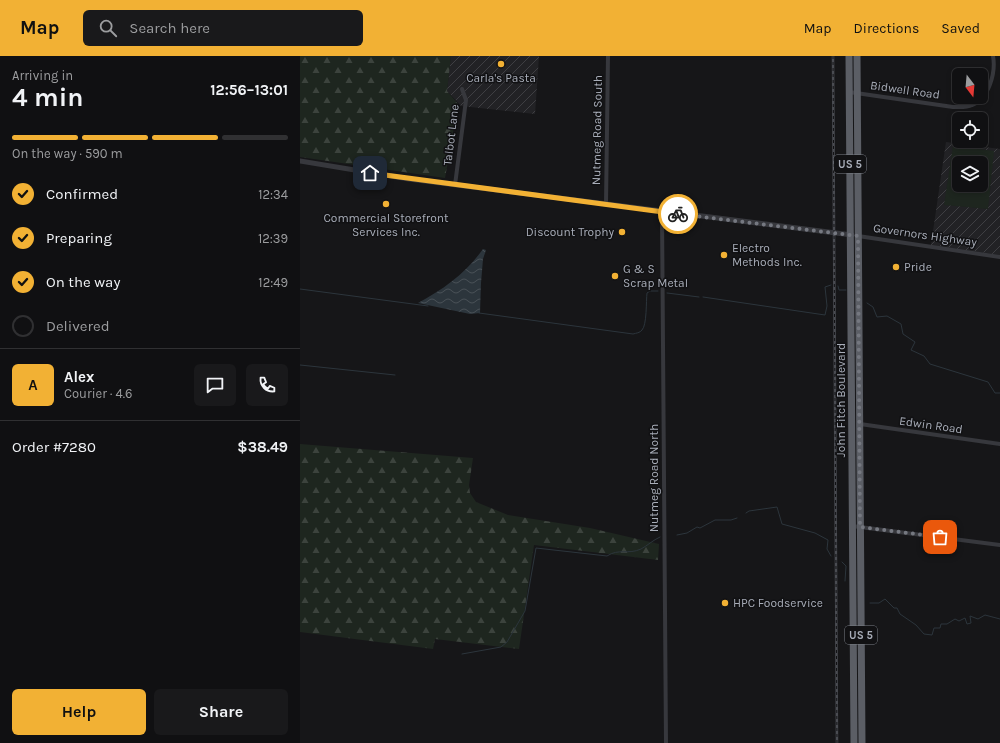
<!DOCTYPE html>
<html lang="en">
<head>
<meta charset="utf-8">
<style>
	body { margin:0; font-family:Karla,sans-serif; background:#19191b; color:#f1f3f6; height:100vh; display:flex; flex-direction:column; font-size:15px; white-space:nowrap }
	* { box-sizing:border-box; margin:0 }
	p { font-size:13px; color:#9c9d9f }
	.icon { flex:none; width:22px; height:22px; fill:none; stroke:currentColor; stroke-width:2; stroke-linecap:round; stroke-linejoin:round }
	.map { position:relative; flex:1; overflow:hidden }
	.details { display:flex; flex-direction:column; background:#101012; width:300px }
	.details>* { flex:none }
	.needle { width:26px; rotate:164deg }
	.controls { position:absolute; left:652px; top:12px; display:grid; gap:8px }
	.controls a { display:grid; place-items:center; width:36px; height:36px; border-radius:6px; background:#101012; box-shadow:0 2px 6px #0003,0 0 0 1px #303032; font-size:20px }
	.pin { position:absolute; display:grid; place-items:center; width:34px; height:34px; color:#fff; margin:-17px; border-radius:8px; box-shadow:0 2px 6px #0006 }
	.courier { position:absolute; display:grid; place-items:center; width:40px; height:40px; margin:-20px; border:3px solid #f2b134; border-radius:50%; background:#fff; color:#222; box-shadow:0 1px 5px #0007 }
	.summary em { font-style:normal; font-weight:700 }
	.summary div { display:flex; flex-direction:column-reverse }
	.summary { display:flex; align-items:center; justify-content:space-between; height:68px; padding:0 12px }
	h1 { font-size:26px; font-weight:700; line-height:30px }
	.bar { display:grid; grid-template-columns:repeat(4,1fr); gap:6px 4px; align-content:center; height:48px; padding:0 12px }
	.bar i { height:5px; border-radius:3px; background:#303032 }
	.bar .current { background:#f2b134 }
	.bar p { grid-column:span 4 }
	.line { display:flex; align-items:center; gap:10px; padding:0 12px; border-top:1px solid #303032 }
	.line div { flex:1 }
	.round { display:grid; place-items:center; flex:none; width:42px; height:42px; border-radius:6px; background:#19191b }
	ol { padding:0 12px; list-style:none }
	li { display:flex; align-items:center; gap:12px; height:44px }
	li p { margin-inline-start:auto }
	li .icon { padding:4px; border-radius:50%; background:#f2b134; color:#111; stroke-width:4 }
	li:last-child { color:#9c9d9f }
	li i { width:22px; height:22px; border:2px solid #303032; border-radius:50% }
	.primary-button { display:flex; gap:8px; margin-top:auto; padding:8px 12px }
	.primary-button a { flex:1; height:46px; border-radius:6px; background:#f2b134; color:#111; font-size:16px; font-weight:700; line-height:46px; text-align:center }
	.primary-button a+a { background:#19191b; color:#f1f3f6 }
	header { display:flex; align-items:center; gap:24px; box-sizing:border-box; height:56px; padding:0 20px; background:#f2b134; color:#111 }
	header strong { font-size:19px }
	nav { display:flex; gap:22px; margin-inline-start:auto; font-size:14px }
	.search { width:280px; height:36px; background:#19191b; display:flex; align-items:center; gap:10px; box-sizing:border-box; padding:0 14px; border-radius:6px; color:#9c9d9f; font-size:15px }
	main { display:flex; flex:1; min-height:0 }
	.map>svg:first-child { display:block }
	.industrial { fill:url(#industrial-furrows); fill-rule:evenodd }
	.forest { fill:url(#forest-firs) }
	.pitch { fill:#1e261f; fill-rule:evenodd }
	.water { fill:url(#water-waves) }
	.lines { fill:none; stroke-linecap:round; stroke-linejoin:round }
	.stream { stroke:#2c353c; stroke-width:1 }
	.minor { stroke:#37383d; stroke-width:4 }
	.tertiary { stroke:#37383d; stroke-width:5 }
	.trunk { stroke:#5b5e65; stroke-width:7 }
	.rail-casing { stroke:#4a4c52; stroke-width:2.5 }
	.rail { stroke:#111113; stroke-width:1; stroke-dasharray:3; stroke-linecap:butt }
	.done { stroke:#757880; stroke-width:4; stroke-dasharray:0 7.2 }
	.route { stroke:#f2b134; stroke-width:5 }
	.poi-dot { fill:#f2b134; stroke:#111113; stroke-width:1.5 }
	.labels { text-anchor:middle; stroke-width:3; stroke-linejoin:round; paint-order:stroke }
	.shield { fill:#111113; stroke:#7b7e86; stroke-width:1 }
	.shield-label { font-size:11px; font-weight:bold; fill:#a8adb8 }
	.poi-label { font-size:12px; fill:#a8adb8; stroke:#111113; text-anchor:start }
	.street-label { font-size:12px; fill:#a8adb8; stroke:#111113 }
</style>
</head>
<body>
<header>
<strong>Map</strong>
<div class="search"><svg class="icon" aria-label="search" viewBox="0 0 24 24"><circle cx="10" cy="10" r="6"/><path d="M15 15l6 6"/></svg>Search here</div>
<nav><a>Map</a><a>Directions</a><a>Saved</a></nav>
</header>
<main>
<section class="details">
<div class="summary"><div><h1>4 min</h1><p>Arriving in</p></div><em>12:56–13:01</em></div>
<div class="bar"><i class="current"></i><i class="current"></i><i class="current"></i><i></i><p>On the way · 590 m</p></div>
<ol>
<li><svg class="icon" aria-label="check" viewBox="0 0 24 24"><path d="M5 12l5 5 9-10"/></svg>Confirmed<p>12:34</p></li>
<li><svg class="icon" aria-label="check" viewBox="0 0 24 24"><path d="M5 12l5 5 9-10"/></svg>Preparing<p>12:39</p></li>
<li><svg class="icon" aria-label="check" viewBox="0 0 24 24"><path d="M5 12l5 5 9-10"/></svg>On the way<p>12:49</p></li>
<li><i></i>Delivered</li>
</ol>
<div class="line" style="height:72px"><b class="round" style="background:#f2b134;color:#111">A</b><div><b>Alex</b><p>Courier · 4.6</p></div><a class="round"><svg class="icon" aria-label="chat" viewBox="0 0 24 24"><path d="M4 5h16v11H9l-5 4z"/></svg></a><a class="round"><svg class="icon" aria-label="phone" viewBox="0 0 24 24"><path d="M5 4h4l2 5-3 2q2 4 5 5l2-3 5 2v4C11 20 4 13 5 4z"/></svg></a></div>
<div class="line" style="height:52px"><div>Order #7280</div><b>$38.49</b></div>
<div class="primary-button"><a>Help</a><a>Share</a></div>
</section>
<div class="map">
<svg width="700" height="687" viewBox="0 0 700 687">
	<defs>
		<pattern id="industrial-furrows" width="10" height="10" patternUnits="userSpaceOnUse"><rect width="10" height="10" fill="#222225"/><path d="M-1 1l2-2M0 10L10 0M9 11l2-2" fill="none" stroke="#3f3f43"/></pattern>
		<pattern id="forest-firs" width="22" height="20" patternUnits="userSpaceOnUse"><rect width="22" height="20" fill="#1e261f"/><path d="M5 1l3.5 6h-7zM16 11l3.5 6h-7z" fill="#3c433d"/></pattern>
		<pattern id="water-waves" width="16" height="10" patternUnits="userSpaceOnUse"><rect width="16" height="10" fill="#2c353c"/><path d="M0 5q4-4 8 0t8 0" fill="none" stroke="#485056"/></pattern>
	</defs>
	<rect width="100%" height="100%" fill="#161618"/>
	<g class="industrial">
		<polygon points="151,0 239,0 235,58 161,50 147,35"/>
		<path d="M646,86L700,93V199L631,189ZM659,107H681V129H659Z"/>
	</g>
	<g class="forest">
		<polygon points="0,0 151,0 147,35 158,48 145,122 0,101"/>
		<polygon points="0,388 173,402 169,429 170,437 176,446 208,459 290,472 359,488 358,504 234,489 219,593 135,583 133,593 0,576"/>
	</g>
	<path class="pitch" d="M653,90L694,95L688,153L644,149ZM659,107H681V129H659Z"/>
	<path class="water" d="M183,193L186,194L183,203L181,227L180,257L170,258L118,247C144,233 166,217 183,193Z"/>
	<g class="lines">
		<g class="stream">
			<polyline points="538,230 539,234 546,234"/>
			<polyline points="0,233 128,250"/>
			<polyline points="367,237 399,241"/>
			<polyline points="403,241 525,259 527,250 525,231 531,229"/>
			<polyline points="567,247 573,251 577,261 587,260 601,268 603,278 615,286 611,294 624,300 630,308 688,326 695,337 700,337"/>
			<path d="M179,257L333,278C336,277 340,277 342,274C347,269 346,245 347,237L350,235H358"/>
			<polyline points="0,309 95,319"/>
			<polyline points="446,457 449,455 477,451 482,468 515,477 528,484 527,493 531,500"/>
			<polyline points="377,479 387,477 397,471 400,472 415,464 431,464 437,462"/>
			<polyline points="542,506 546,510 545,525"/>
			<polyline points="570,547 579,547 585,543 594,552 597,552 600,558 616,569 624,578 632,579 634,572 640,572 641,568 647,568 655,563 659,565 665,562 667,568 671,567 670,560 678,563 685,559 700,563"/>
			<path d="M162,598L201,591L207,586L225,555L236,492L307,500C319,492 328,499 341,493C347,490 353,484 360,481"/>
		</g>
		<g class="minor">
			<path d="M549,36L653,51C659,51 666,52 672,49C689,43 696,16 693,0"/>
			<polyline points="155,129 166,44 162,33"/>
			<polyline points="306,148 308,0"/>
			<polyline points="362,156 366,687"/>
			<polyline points="558,180 700,201"/>
			<polyline points="560,368 700,388"/>
			<polyline points="552,470 700,489"/>
		</g>
		<polyline class="tertiary" points="0,105 109,123 552,179"/>
		<g class="trunk">
			<polyline points="549,0 554,687"/>
			<polyline points="557,0 562,687"/>
		</g>
		<defs>
			<polyline id="rail" points="533,0 537,687"/>
		</defs>
		<use href="#rail" class="rail-casing"/>
		<use href="#rail" class="rail"/>
	</g>
	<g class="lines">
		<polyline class="done" points="378,158 558,180 560,471 640,481"/>
		<polyline class="route" points="70,117 378,158"/>
	</g>
	<g class="poi-dot">
		<circle cx="201" cy="8" r="4"/>
		<circle cx="86" cy="148" r="4"/>
		<circle cx="322" cy="176" r="4"/>
		<circle cx="424" cy="199" r="4"/>
		<circle cx="596" cy="211" r="4"/>
		<circle cx="315" cy="220" r="4"/>
		<circle cx="425" cy="547" r="4"/>
	</g>
	<g class="labels">
		<g class="shield">
			<rect x="534" y="99" width="32" height="18" rx="3"/>
			<rect x="545" y="570" width="32" height="18" rx="3"/>
		</g>
		<g class="shield-label">
			<text x="550" y="112">US 5</text>
			<text x="561" y="583">US 5</text>
		</g>
		<g class="poi-label">
			<text x="201" y="26" text-anchor="middle">Carla's Pasta</text>
			<text x="86" y="166" text-anchor="middle">Commercial Storefront<tspan x="86" dy="14">Services Inc.</tspan></text>
			<text x="314" y="180" text-anchor="end">Discount Trophy</text>
			<text x="432" y="196">Electro<tspan x="432" dy="14">Methods Inc.</tspan></text>
			<text x="604" y="215">Pride</text>
			<text x="323" y="217">G &amp; S<tspan x="323" dy="14">Scrap Metal</tspan></text>
			<text x="433" y="551">HPC Foodservice</text>
		</g>
		<g class="street-label">
			<text transform="translate(605 34) rotate(8)" y="4">Bidwell Road</text>
			<text transform="translate(297 74) rotate(-89)" y="4">Nutmeg Road South</text>
			<text transform="translate(151 79) rotate(-83)" y="4">Talbot Lane</text>
			<text transform="translate(625 179) rotate(8)" y="4">Governors Highway</text>
			<text transform="translate(541 344) rotate(-90)" y="4">John Fitch Boulevard</text>
			<text transform="translate(631 369) rotate(8)" y="4">Edwin Road</text>
			<text transform="translate(354 422) rotate(-90)" y="4">Nutmeg Road North</text>
		</g>
	</g>
</svg>
<div class="controls">
<a><svg class="needle" viewBox="-14 -14 28 28"><path d="M0-13l5 13h-10z" fill="#e53935"/><path d="M0 13l5-13h-10z" fill="#9c9d9f"/></svg></a>
<a><svg class="icon" aria-label="locate" viewBox="0 0 24 24"><circle cx="12" cy="12" r="6"/><path d="M12 2v4M12 18v4M2 12h4M18 12h4"/></svg></a>
<a><svg class="icon" aria-label="layers" viewBox="0 0 24 24"><path d="M12 4l9 5-9 5-9-5zM3 14l9 5 9-5"/></svg></a>
</div>
<div class="pin" style="left:640px;top:481px;background:#ea580c"><svg class="icon" aria-label="bag" viewBox="0 0 24 24"><path d="M5 8h14l-1 12H6zM9 8a3 3 0 0 1 6 0"/></svg></div>
<div class="pin" style="left:70px;top:117px;background:#1f2937"><svg class="icon" aria-label="home" viewBox="0 0 24 24"><path d="M3 11l9-7 9 7M6 9v11h12V9"/></svg></div>
<div class="courier" style="left:378px;top:158px"><svg class="icon" aria-label="bike" viewBox="0 0 24 24"><circle cx="6" cy="16" r="4"/><circle cx="18" cy="16" r="4"/><path d="M6 16l4-8h5l3 8M10 8l3 8H6M13 5h3"/></svg></div>
</div>
</main>
</body>
</html>
